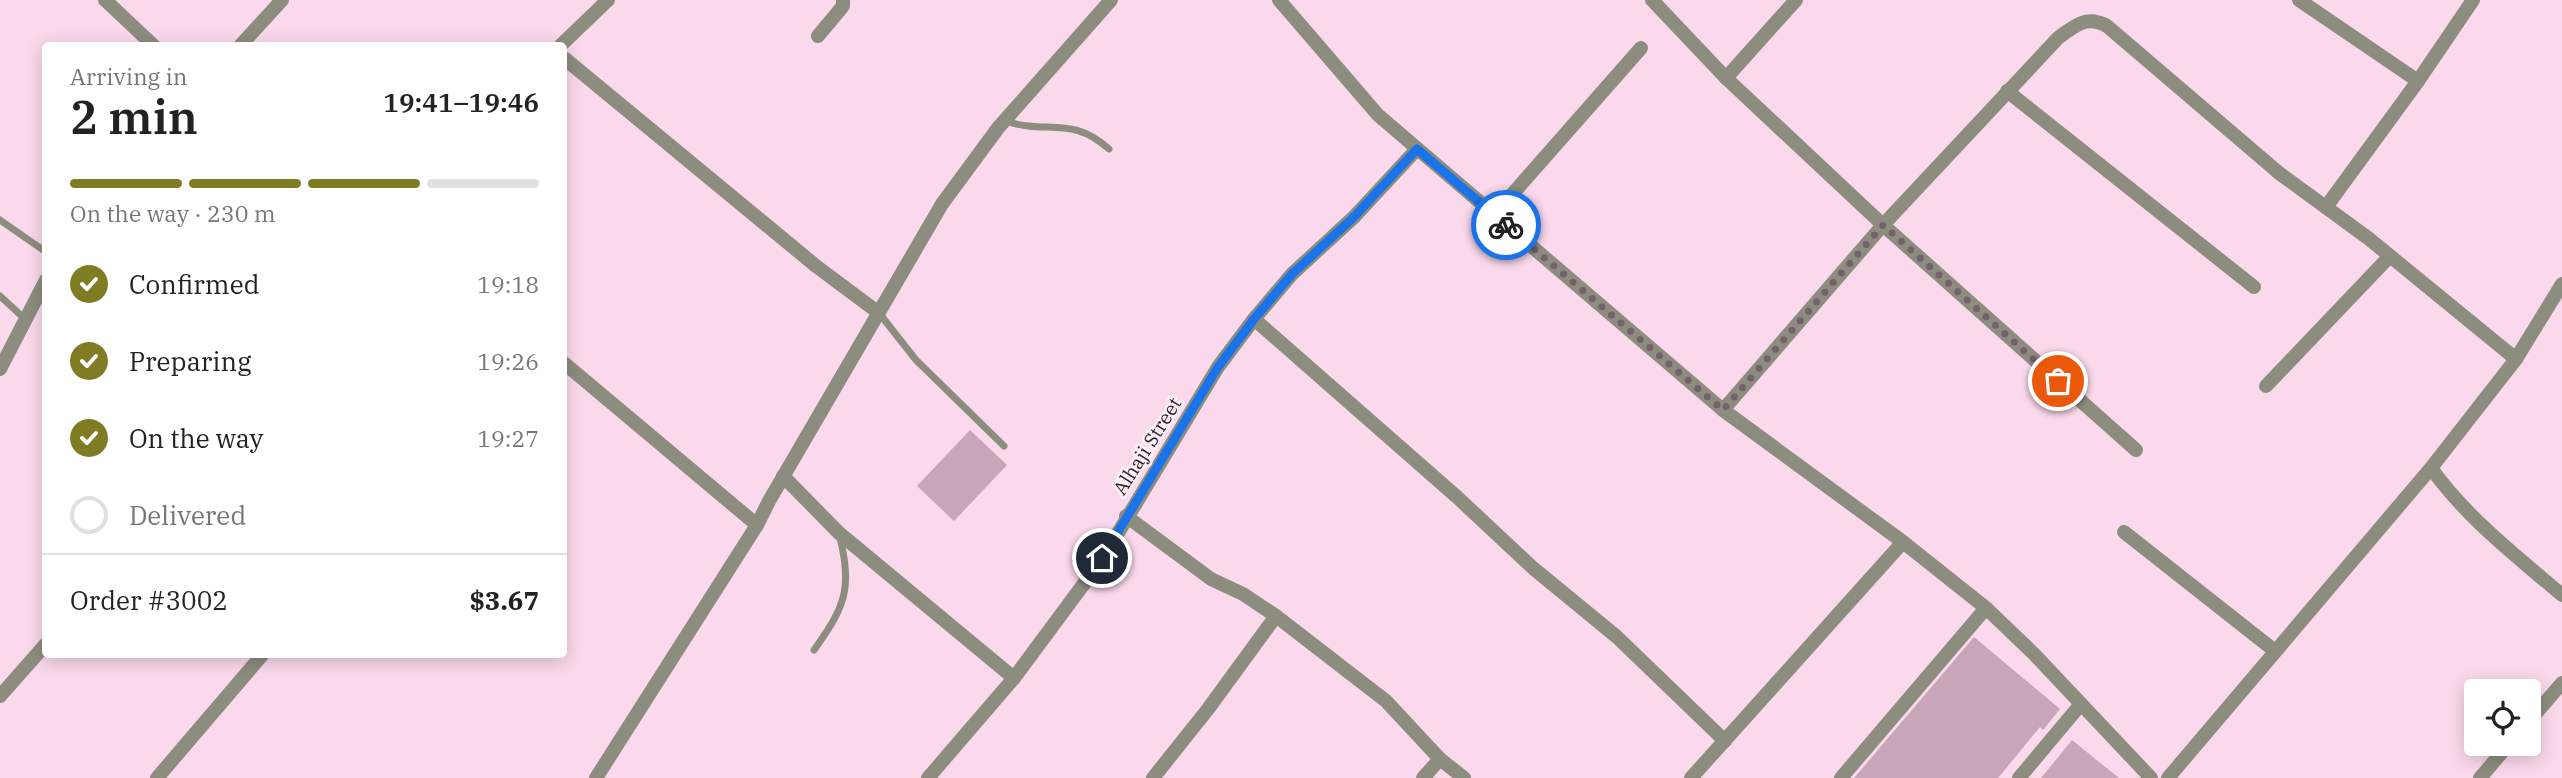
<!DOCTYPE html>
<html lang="en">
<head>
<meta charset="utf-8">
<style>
	body { margin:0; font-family:"IBM Plex Serif",serif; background:#f2f2f2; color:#222; height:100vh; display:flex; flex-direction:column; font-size:26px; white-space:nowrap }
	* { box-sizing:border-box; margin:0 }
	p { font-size:23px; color:#767676 }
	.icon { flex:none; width:38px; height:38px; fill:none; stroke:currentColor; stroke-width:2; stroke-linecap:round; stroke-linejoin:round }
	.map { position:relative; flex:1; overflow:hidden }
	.side { position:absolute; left:42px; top:42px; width:525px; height:616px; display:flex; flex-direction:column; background:#fff; border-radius:7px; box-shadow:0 4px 18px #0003 }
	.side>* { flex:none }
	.tools { position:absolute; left:2464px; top:679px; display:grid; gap:14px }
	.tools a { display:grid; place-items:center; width:77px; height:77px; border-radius:7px; background:#fff; box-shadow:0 4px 18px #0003; font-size:35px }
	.pin { position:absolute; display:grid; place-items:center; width:60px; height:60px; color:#fff; margin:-30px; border:4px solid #fff; border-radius:50%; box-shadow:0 2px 7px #0007 }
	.courier { position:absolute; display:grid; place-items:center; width:70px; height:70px; margin:-35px; border:5px solid #1a73e8; border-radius:50%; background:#fff; color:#222; box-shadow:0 2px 9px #0007 }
	.overview em { font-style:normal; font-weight:600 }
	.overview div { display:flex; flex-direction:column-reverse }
	.overview { display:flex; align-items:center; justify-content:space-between; height:119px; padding:0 28px }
	h1 { font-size:46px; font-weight:600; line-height:52px }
	.bar { display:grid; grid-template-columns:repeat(4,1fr); gap:10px 7px; align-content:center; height:84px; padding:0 28px }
	.bar i { height:9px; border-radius:5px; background:#e0e0e0 }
	.bar .current { background:#807c23 }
	.bar p { grid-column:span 4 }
	.line { display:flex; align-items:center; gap:18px; padding:0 28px; border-top:2px solid #e0e0e0 }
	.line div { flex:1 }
	ol { padding:0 28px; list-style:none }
	li { display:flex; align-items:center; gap:21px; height:77px }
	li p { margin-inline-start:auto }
	li .icon { padding:7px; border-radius:50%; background:#807c23; color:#fff; stroke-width:4 }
	li:last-child { color:#767676 }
	li i { width:38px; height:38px; border:4px solid #e0e0e0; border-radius:50% }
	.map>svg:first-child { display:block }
	.building { fill:#c6a6b8 }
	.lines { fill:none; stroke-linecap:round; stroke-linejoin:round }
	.service { stroke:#8d8d7f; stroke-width:7 }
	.minor { stroke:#8d8d7f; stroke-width:14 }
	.done { stroke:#75616d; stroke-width:7; stroke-dasharray:0 12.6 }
	.route { stroke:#1a73e8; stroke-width:9 }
	.labels { text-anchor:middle; stroke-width:6; stroke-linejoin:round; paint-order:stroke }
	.street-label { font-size:19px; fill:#2d2028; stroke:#fbedf4 }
</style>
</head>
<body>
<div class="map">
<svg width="2562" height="778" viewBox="0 0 2562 778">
	<rect width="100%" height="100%" fill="#fbd9ec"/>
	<g class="building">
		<polygon points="970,430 1007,465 954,521 917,486"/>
		<polygon points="1974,637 2060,709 2043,730 2040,727 1998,778 1854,778"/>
		<polygon points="2072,740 2119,778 2041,778"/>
	</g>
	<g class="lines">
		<g class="service">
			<path d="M1005,121C1048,135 1071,115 1109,149"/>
			<polyline points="0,220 46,252"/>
			<polyline points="0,296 25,319"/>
			<polyline points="879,313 916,360 1004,446"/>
			<path d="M814,650C844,608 853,589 840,538"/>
		</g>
		<g class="minor">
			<polyline points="105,0 154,46"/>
			<polyline points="1279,0 1378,115 1723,410 1903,542 1986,608 2034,654 2151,778"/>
			<polyline points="1652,0 1726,78 1883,225 2136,450"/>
			<polyline points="2299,0 2418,81"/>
			<polyline points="818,36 843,6 843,0"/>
			<polyline points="240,46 282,0"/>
			<polyline points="560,46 608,0"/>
			<polyline points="564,58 816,266 879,313"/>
			<polyline points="1726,78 1796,0"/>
			<polyline points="2007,91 2254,287"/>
			<polyline points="2326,207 2418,81 2473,0"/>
			<polyline points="1494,215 1641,48"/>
			<polyline points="1254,319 1457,497 1533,568 1617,637 1725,741"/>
			<polyline points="564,363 757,525"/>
			<polyline points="0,369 46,280"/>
			<polyline points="2266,386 2390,256"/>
			<path d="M1723,410L1883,225L2058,38C2075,25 2087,15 2107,26L2279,173L2368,238L2516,359"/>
			<path d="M2431,468C2467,518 2515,555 2562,595"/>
			<polyline points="783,476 839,533 1014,678"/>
			<polyline points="1126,516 1211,579 1243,594 1276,616 1386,701 1440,759 1464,778"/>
			<polyline points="2124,532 2275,651"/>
			<polyline points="0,696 46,644"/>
			<polyline points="2529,721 2562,683"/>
			<polyline points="157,778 263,654"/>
			<polyline points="596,778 757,525 769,501 942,204 998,128 1111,0"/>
			<polyline points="928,778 1014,678 1103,558 1218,367 1254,319 1292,274 1354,217 1417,149"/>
			<polyline points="1153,778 1208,709 1276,616"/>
			<polyline points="1423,778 1440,759"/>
			<polyline points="1691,778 1903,542"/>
			<polyline points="1841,778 1986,608"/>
			<polyline points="2019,778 2081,704"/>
			<polyline points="2168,778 2431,468 2516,359 2562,284"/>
			<polyline points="2480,778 2509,744"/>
		</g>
	</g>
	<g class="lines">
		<polyline class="done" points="1506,225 1723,410 1883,225 2058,381"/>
		<polyline class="route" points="1102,558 1218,367 1254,319 1292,274 1353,218 1417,149 1506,225"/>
	</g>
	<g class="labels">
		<g class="street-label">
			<text transform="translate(1147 446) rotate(-58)" y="7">Alhaji Street</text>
		</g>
	</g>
</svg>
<div class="tools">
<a><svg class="icon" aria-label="locate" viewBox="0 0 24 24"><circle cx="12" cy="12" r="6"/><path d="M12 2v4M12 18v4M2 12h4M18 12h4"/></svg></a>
</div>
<div class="pin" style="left:2058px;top:381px;background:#ea580c"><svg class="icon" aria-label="bag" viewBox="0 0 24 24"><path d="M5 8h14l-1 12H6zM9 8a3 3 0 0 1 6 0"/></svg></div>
<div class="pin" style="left:1102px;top:558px;background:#1f2937"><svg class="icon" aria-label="home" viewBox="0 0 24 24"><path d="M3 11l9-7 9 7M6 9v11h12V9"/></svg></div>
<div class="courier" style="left:1506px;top:225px"><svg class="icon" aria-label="bike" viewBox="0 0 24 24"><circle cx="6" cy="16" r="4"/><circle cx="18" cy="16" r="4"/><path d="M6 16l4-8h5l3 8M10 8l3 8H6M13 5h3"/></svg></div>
<section class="side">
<div class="overview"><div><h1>2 min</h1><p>Arriving in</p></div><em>19:41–19:46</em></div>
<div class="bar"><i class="current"></i><i class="current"></i><i class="current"></i><i></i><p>On the way · 230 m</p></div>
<ol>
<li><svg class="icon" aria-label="check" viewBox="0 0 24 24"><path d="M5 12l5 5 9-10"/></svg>Confirmed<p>19:18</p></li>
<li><svg class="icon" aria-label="check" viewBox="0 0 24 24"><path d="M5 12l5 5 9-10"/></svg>Preparing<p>19:26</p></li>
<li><svg class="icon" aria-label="check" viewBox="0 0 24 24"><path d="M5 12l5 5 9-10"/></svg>On the way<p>19:27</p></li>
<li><i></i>Delivered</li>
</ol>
<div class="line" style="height:91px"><div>Order #3002</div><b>$3.67</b></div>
</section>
</div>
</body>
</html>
